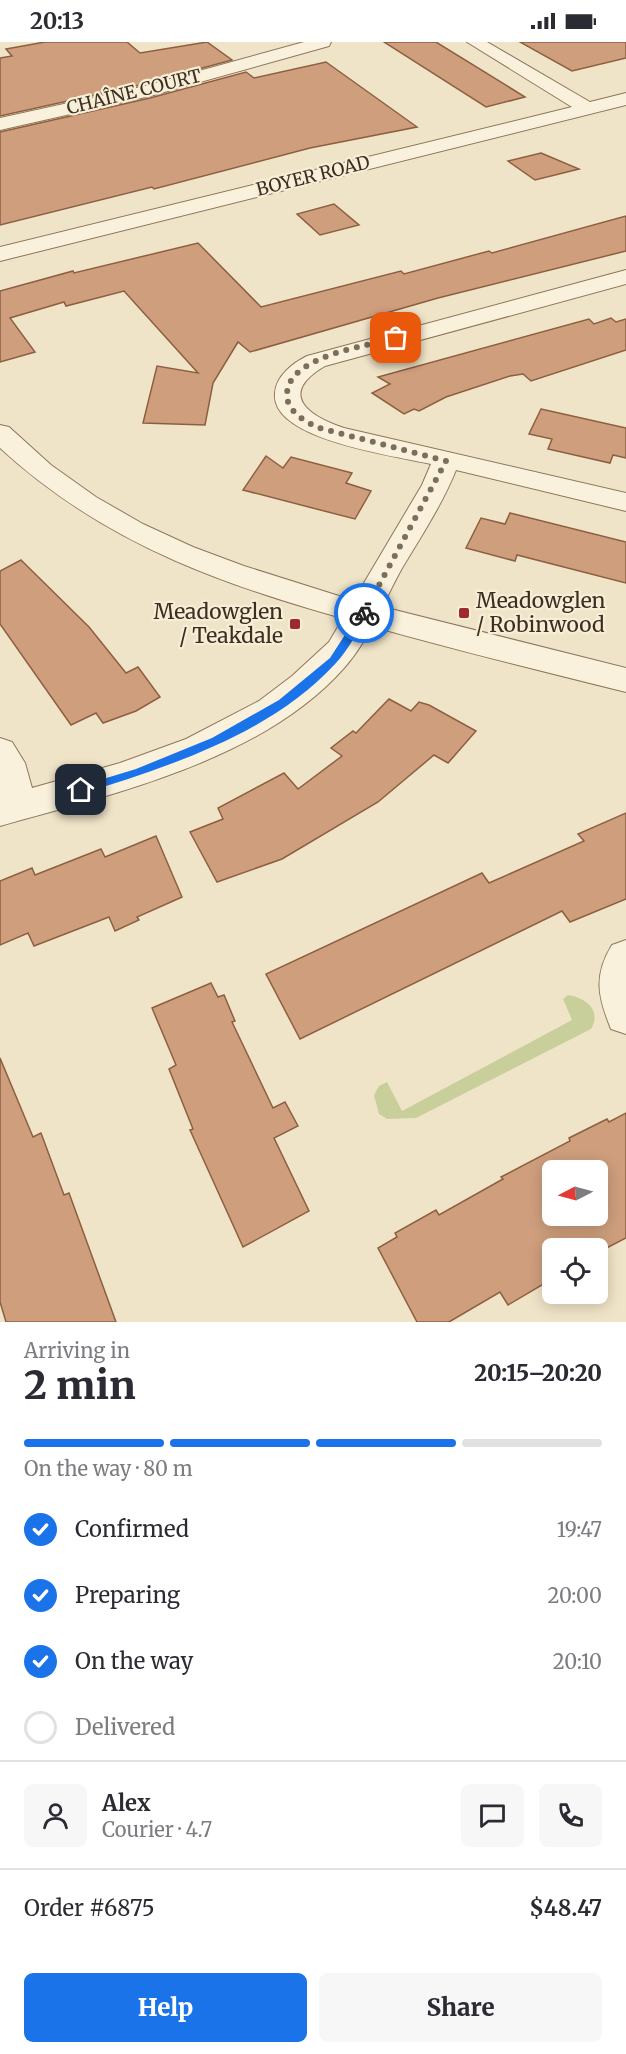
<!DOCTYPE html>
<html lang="en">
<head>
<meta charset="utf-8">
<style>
	body { margin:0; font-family:Merriweather,serif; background:#f7f7f7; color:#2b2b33; height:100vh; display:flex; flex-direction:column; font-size:22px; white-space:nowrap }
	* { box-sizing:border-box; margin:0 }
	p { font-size:20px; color:#7c7c81 }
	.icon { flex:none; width:33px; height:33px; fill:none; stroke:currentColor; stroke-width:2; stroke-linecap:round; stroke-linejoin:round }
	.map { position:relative; height:1280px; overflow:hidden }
	.drawer { display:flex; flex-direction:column; background:#fff; flex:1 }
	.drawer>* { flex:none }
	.needle { width:39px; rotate:264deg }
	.tools { position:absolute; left:542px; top:1118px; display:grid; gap:12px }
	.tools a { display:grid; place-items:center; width:66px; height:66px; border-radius:9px; background:#fff; box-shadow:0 3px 15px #0003; font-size:30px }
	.pin { position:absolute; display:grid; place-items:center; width:51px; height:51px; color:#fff; margin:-26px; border-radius:12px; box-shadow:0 3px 9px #0006 }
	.courier { position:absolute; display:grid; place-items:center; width:60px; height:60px; margin:-30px; border:4px solid #1a73e8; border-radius:50%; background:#fff; color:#222; box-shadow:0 2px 8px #0007 }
	.overview em { font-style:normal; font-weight:800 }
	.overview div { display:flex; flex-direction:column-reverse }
	.overview { display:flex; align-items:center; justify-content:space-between; height:102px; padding:0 24px }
	h1 { font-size:39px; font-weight:800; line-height:45px }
	.bar { display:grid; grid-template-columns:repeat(4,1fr); gap:9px 6px; align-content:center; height:72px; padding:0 24px }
	.bar i { height:8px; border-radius:4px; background:#e1e1e2 }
	.bar .selected { background:#1a73e8 }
	.bar p { grid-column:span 4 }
	.line { display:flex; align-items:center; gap:15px; padding:0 24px; border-top:2px solid #e1e1e2 }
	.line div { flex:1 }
	.round { display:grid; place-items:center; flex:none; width:63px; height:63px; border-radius:9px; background:#f7f7f7 }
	ol { padding:0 24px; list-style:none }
	li { display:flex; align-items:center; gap:18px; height:66px }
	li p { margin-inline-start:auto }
	li .icon { padding:6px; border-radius:50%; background:#1a73e8; color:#fff; stroke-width:4 }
	li:last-child { color:#7c7c81 }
	li i { width:33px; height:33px; border:3px solid #e1e1e2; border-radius:50% }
	.button { display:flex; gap:12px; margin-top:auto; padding:12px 24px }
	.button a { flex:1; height:69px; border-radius:9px; background:#1a73e8; color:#fff; font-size:24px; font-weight:800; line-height:69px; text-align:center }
	.button a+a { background:#f7f7f7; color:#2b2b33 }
	.status { display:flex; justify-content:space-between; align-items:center; height:42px; padding:0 30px; background:#fff; direction:ltr }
	.status svg { height:16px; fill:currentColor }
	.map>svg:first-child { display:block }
	.green { fill:#c9cf9b }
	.building { fill:#cf9f7d; stroke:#8d5f41; stroke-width:1.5; fill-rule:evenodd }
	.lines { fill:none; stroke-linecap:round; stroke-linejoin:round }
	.minor-casing { stroke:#8d765c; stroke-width:2 }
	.tertiary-casing { stroke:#8d765c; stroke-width:2 }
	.minor { fill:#faf1dc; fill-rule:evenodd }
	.tertiary { fill:#faf1dc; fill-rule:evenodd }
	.route { fill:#1a73e8 }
	.done { stroke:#7c6e5b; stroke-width:6; stroke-dasharray:0 10.8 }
	.poi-dot { fill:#9e2a2b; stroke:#f7eed8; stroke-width:2 }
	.labels { text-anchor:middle; stroke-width:4.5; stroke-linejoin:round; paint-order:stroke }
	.far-street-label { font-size:18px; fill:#3d2e20; stroke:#f7eed8 }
	.poi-label { font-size:21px; fill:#3d2e20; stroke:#f7eed8; text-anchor:start }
</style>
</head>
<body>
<div class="status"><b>20:13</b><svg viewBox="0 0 49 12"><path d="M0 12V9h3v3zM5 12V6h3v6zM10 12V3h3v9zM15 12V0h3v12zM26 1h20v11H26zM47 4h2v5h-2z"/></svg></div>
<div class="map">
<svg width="626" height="1280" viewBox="0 0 626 1280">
	<rect width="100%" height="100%" fill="#f0e4c8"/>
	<path class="green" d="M568,953C586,956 602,968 591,987L416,1076L387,1077L379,1072L374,1053L379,1044L387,1040L402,1069L572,978L563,957Z"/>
	<g class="building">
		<polygon points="45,0 127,0 140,11 207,0 232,18 140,43 0,74 0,16 12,14 6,7"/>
		<polygon points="384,0 436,0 525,55 486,65"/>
		<polygon points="520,0 626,0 626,16 572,29"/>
		<polygon points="326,20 417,85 310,106 154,147 152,145 0,183 0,90 150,56 246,30 254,36"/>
		<polygon points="541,111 579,127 535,138 508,119"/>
		<polygon points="334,162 359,183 320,193 297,172"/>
		<polygon points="626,174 626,209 438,256 250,310 238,300 213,341 205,383 143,381 157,324 198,331 124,249 66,264 64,260 10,276 35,310 0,320 0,249 73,229 74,231 198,201 261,265 401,229 404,232 489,209 492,211"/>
		<polygon points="611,276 616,280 626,277 626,308 531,339 523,332 510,334 446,355 419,369 414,367 404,372 372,351 390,342 378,335 589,277 594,282"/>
		<polygon points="541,367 626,386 626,416 613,413 610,421 548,407 552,397 529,392"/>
		<polygon points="266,414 283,426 291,415 352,431 346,441 371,449 355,477 243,448"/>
		<polygon points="510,471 626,500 626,541 517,513 515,519 466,506 481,476 505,482"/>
		<polygon points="21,518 89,585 126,631 138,625 160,655 136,669 103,681 96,671 71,683 0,582 0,529"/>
		<polygon points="389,657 411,669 419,660 429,663 476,689 448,721 434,713 378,760 282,817 217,840 190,790 223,777 218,766 284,731 298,747 342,714 331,706 353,689 356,691"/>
		<polygon points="626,771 626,857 570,880 562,869 300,997 266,932 482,831 489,841 584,799 578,792"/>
		<polygon points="156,794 182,855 137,875 139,878 115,889 109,875 34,904 28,891 0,903 0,839 32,826 35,833 101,807 105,815"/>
		<polygon points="211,941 218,955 224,953 235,979 232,980 273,1066 285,1060 298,1084 274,1096 309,1169 243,1205 190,1088 193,1087 169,1027 176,1023 152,966"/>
		<polygon points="0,1016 33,1095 41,1091 64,1153 69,1151 116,1280 6,1280 0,1260"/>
		<path d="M626,1071V1196L597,1211V1206H552V1237L508,1263L500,1250L449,1280H417L378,1206L397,1195L395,1191L436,1168L439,1173L503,1137L501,1135L570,1099L569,1096L607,1077L609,1080ZM552,1128H597V1173H552Z"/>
	</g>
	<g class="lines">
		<defs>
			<g id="minor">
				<polygon points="304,0 331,0 329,4 150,54 0,88 0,76 141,45"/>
				<polygon points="467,0 487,0 590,60 626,51 626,63 0,219 0,205 572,65"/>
				<path d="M626,228V242L325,324C277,352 308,374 344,386L626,451V469L456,428C442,463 420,496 401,528C384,559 367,601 344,626C263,718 113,752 0,784V696L12,700L25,721L32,746L120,721L186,697L259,659L292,634L329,600L422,443L431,422C397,414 270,398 275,351C276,334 293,321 307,314Z"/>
				<path d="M626,898V992L611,987C598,955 593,934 612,903Z"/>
			</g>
			<path id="tertiary" d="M0,383L9,385L51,423L96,455L143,482L193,505L244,524L339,554L626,626V650C541,629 456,608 371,584C232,546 109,506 0,406Z"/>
		</defs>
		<use href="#minor" class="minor-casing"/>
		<use href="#tertiary" class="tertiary-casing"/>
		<use href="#minor" class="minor"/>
		<use href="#tertiary" class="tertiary"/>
	</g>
	<path class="route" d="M361,568L369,571C359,587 349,607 336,621C271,692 170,724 81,752L77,751V745L136,727L212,696L279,658L330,616Z"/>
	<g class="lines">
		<path class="done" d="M364,571L446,419L316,385C303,378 286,368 287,352C288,314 367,304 396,296"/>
	</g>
	<g class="poi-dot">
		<rect x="458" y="565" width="12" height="12" rx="3"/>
		<rect x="289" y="576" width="12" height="12" rx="3"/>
	</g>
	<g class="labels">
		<g class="far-street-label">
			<text transform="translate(134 50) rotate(-14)" y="6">CHAÎNE COURT</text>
			<text transform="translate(313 134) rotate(-14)" y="6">BOYER ROAD</text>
		</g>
		<g class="poi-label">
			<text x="476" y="566">Meadowglen<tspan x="476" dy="24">/ Robinwood</tspan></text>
			<text x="283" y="577" text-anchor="end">Meadowglen<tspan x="283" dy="24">/ Teakdale</tspan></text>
		</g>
	</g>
</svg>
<div class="tools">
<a><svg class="needle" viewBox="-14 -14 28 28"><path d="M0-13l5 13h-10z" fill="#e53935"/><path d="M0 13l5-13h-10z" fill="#7c7c81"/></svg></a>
<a><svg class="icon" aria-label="locate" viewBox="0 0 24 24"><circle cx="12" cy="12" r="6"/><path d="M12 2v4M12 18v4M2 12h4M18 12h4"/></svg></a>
</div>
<div class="pin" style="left:396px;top:296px;background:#ea580c"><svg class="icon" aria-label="bag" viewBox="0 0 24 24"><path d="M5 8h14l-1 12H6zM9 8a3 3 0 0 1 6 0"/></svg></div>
<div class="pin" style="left:81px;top:748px;background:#1f2937"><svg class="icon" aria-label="home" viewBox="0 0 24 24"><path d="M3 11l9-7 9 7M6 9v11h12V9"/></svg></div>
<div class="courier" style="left:364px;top:571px"><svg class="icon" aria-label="bike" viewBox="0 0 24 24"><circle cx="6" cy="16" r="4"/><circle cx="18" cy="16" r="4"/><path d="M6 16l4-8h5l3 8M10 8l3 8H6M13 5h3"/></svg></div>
</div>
<section class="drawer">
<div class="overview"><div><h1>2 min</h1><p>Arriving in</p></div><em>20:15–20:20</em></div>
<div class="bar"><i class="selected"></i><i class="selected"></i><i class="selected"></i><i></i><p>On the way · 80 m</p></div>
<ol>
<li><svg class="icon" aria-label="check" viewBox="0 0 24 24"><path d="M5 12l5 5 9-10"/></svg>Confirmed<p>19:47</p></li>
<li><svg class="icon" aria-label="check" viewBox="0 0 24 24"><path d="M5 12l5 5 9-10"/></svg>Preparing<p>20:00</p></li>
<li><svg class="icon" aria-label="check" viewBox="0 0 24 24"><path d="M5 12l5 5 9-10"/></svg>On the way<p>20:10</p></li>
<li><i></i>Delivered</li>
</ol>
<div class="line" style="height:108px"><a class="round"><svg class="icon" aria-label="person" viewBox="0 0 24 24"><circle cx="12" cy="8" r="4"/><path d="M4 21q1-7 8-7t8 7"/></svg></a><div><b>Alex</b><p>Courier · 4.7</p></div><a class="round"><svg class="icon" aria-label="chat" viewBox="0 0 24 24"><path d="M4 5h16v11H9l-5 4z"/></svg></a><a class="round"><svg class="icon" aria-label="phone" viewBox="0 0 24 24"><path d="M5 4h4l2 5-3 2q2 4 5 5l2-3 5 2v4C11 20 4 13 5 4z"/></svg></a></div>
<div class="line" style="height:78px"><div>Order #6875</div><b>$48.47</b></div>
<div class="button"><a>Help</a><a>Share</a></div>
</section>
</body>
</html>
